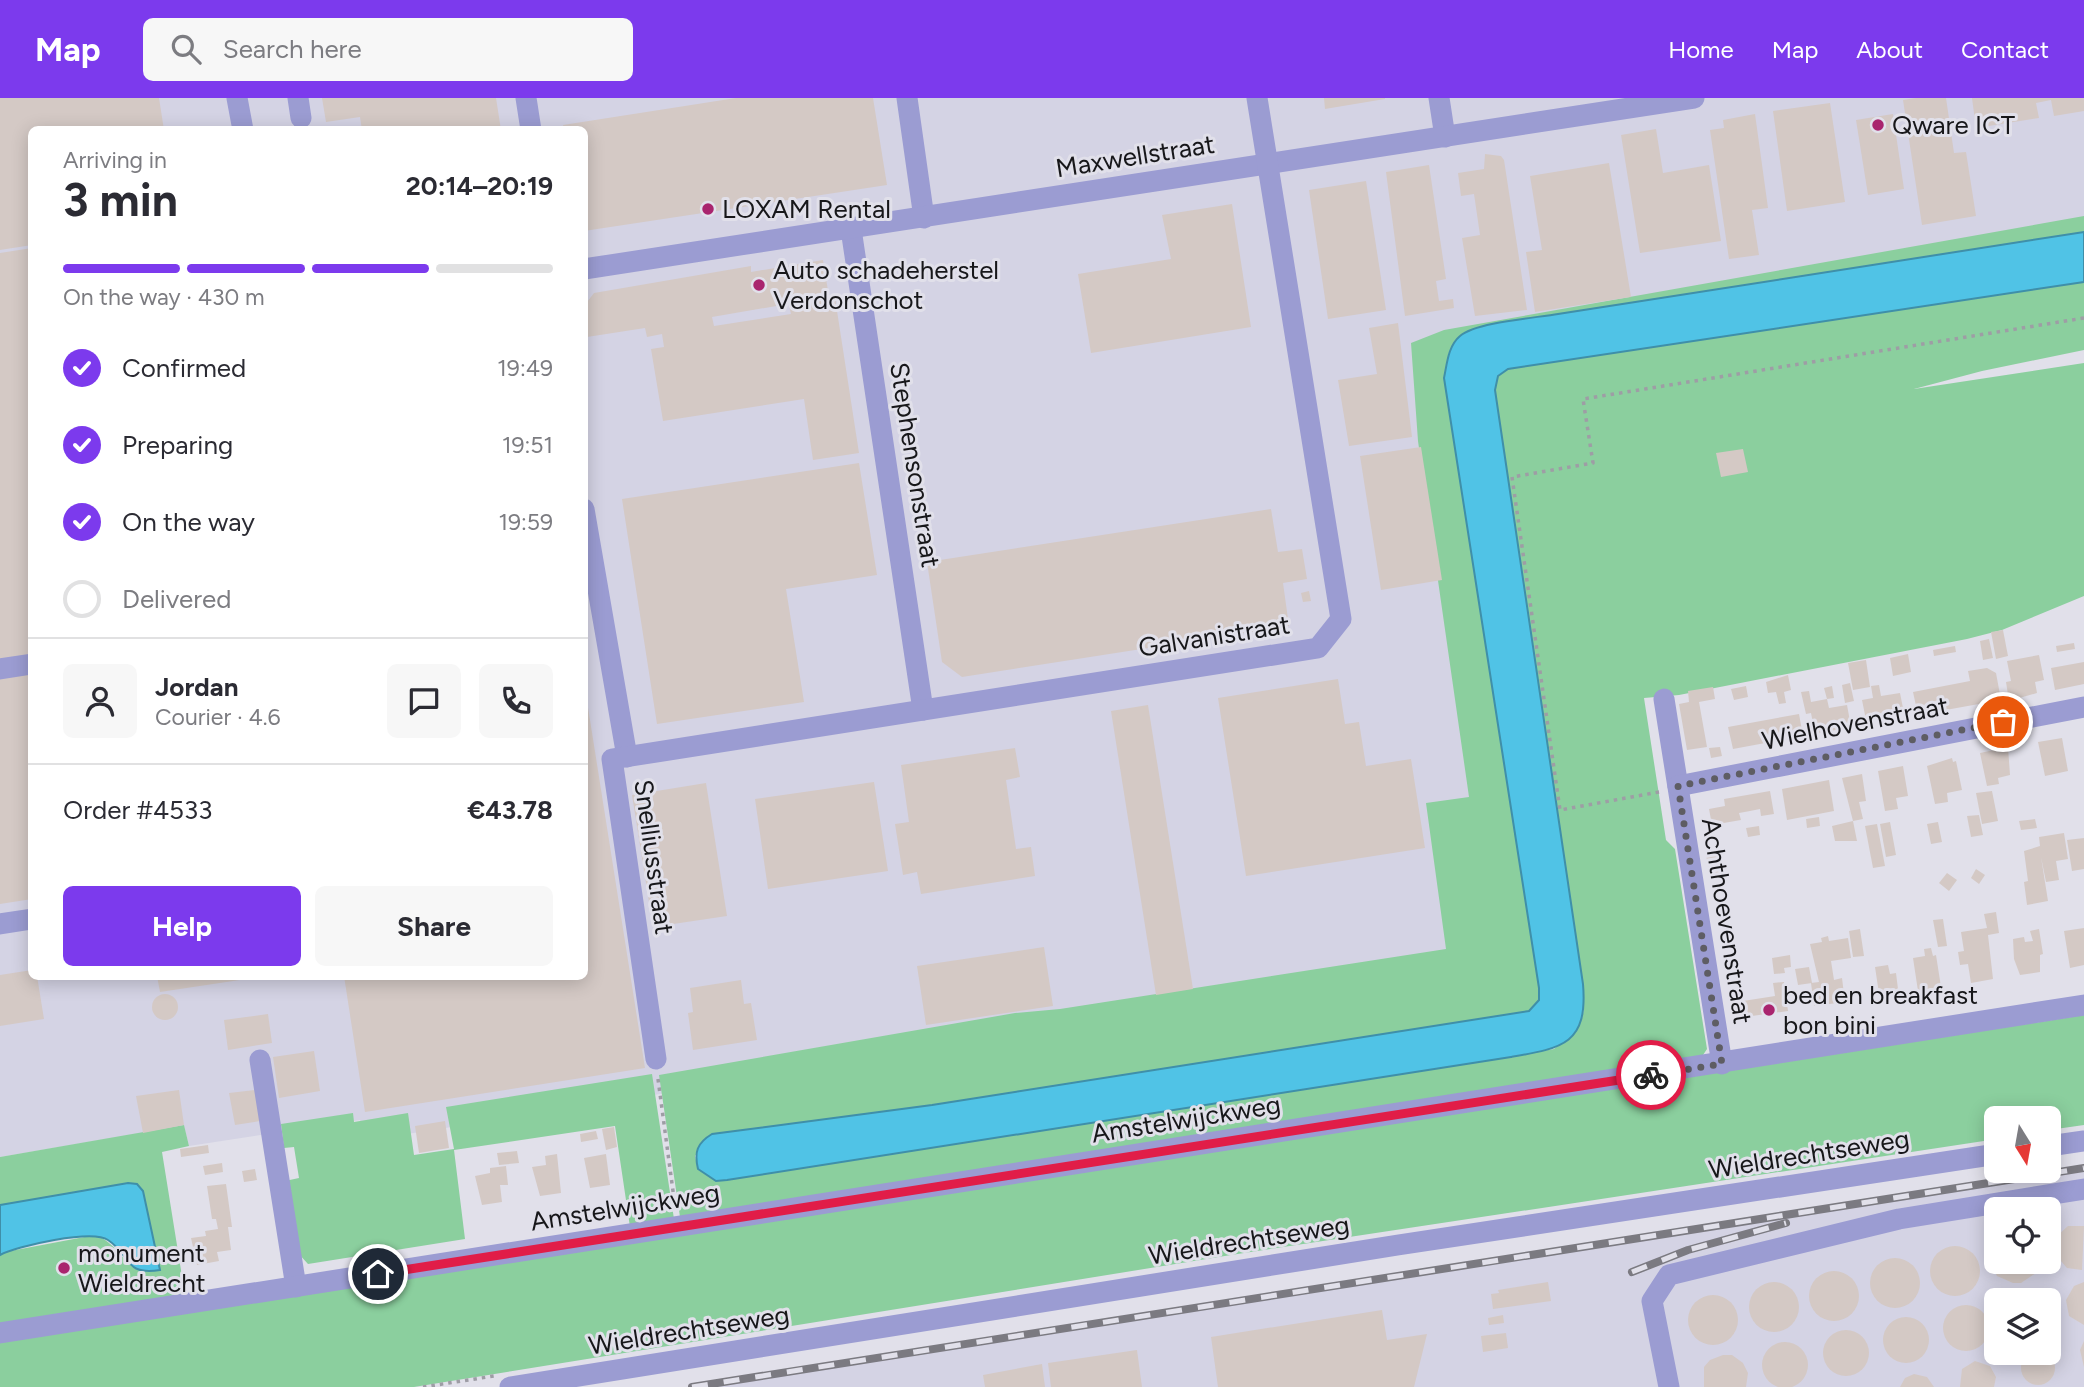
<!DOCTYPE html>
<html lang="en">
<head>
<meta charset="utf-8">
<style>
	body { margin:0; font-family:Figtree,sans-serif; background:#f7f7f7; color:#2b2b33; height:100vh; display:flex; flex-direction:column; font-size:26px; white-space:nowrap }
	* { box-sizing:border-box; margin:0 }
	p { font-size:23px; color:#7c7c81 }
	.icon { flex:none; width:38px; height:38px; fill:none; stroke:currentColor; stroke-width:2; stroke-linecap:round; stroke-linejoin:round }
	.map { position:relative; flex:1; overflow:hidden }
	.sheet { position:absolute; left:28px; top:28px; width:560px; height:854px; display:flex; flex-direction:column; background:#fff; border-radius:10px; box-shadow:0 4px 18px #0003 }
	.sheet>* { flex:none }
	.needle { width:46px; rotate:169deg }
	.tools { position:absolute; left:1984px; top:1008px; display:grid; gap:14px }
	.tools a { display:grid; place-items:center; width:77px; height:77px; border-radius:10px; background:#fff; box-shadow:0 4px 18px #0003; font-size:35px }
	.pin { position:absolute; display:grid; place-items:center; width:60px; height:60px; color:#fff; margin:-30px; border:4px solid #fff; border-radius:50%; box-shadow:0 2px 7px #0007 }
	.courier { position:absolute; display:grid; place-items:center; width:70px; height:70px; margin:-35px; border:5px solid #e11d48; border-radius:50%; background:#fff; color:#222; box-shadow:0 2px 9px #0007 }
	.head em { font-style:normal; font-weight:700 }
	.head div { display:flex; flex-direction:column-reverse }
	.head { display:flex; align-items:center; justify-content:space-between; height:119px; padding:0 35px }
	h1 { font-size:46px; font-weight:700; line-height:52px }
	.bar { display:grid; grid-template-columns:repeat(4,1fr); gap:10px 7px; align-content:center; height:84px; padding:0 35px }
	.bar i { height:9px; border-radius:5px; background:#e1e1e2 }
	.bar .active { background:#7c3aed }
	.bar p { grid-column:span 4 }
	.line { display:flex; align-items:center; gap:18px; padding:0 35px; border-top:2px solid #e1e1e2 }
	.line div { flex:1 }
	.round { display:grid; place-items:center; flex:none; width:74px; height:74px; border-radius:10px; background:#f7f7f7 }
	ol { padding:0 35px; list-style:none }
	li { display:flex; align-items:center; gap:21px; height:77px }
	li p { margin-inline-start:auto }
	li .icon { padding:7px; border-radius:50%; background:#7c3aed; color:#fff; stroke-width:4 }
	li:last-child { color:#7c7c81 }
	li i { width:38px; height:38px; border:4px solid #e1e1e2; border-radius:50% }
	.action { display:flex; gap:14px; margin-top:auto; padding:14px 35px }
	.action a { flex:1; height:80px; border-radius:10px; background:#7c3aed; color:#fff; font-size:28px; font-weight:700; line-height:80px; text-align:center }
	.action a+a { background:#f7f7f7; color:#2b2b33 }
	header { display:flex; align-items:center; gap:42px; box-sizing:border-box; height:98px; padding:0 35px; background:#7c3aed; color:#fff }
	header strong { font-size:33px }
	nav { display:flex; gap:38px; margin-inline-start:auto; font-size:24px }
	.search { width:490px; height:63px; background:#f7f7f7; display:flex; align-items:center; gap:18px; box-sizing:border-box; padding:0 24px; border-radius:10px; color:#7c7c81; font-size:26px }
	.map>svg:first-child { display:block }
	.built { fill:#d4d3e4; fill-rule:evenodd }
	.green { fill:#8bcf9e }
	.water { fill:#50c3e6; stroke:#3f8fa9; stroke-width:2 }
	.building { fill:#d4c9c5 }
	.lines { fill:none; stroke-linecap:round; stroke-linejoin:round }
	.path { stroke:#9e9da5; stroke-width:3.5; stroke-dasharray:3.5 5; stroke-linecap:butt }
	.minor { stroke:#9b9cd2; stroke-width:21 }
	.rail-casing { stroke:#7b7a81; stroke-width:8 }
	.rail { stroke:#e1e0ea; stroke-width:5; stroke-dasharray:16; stroke-linecap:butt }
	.done { stroke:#5e5d63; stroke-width:7; stroke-dasharray:0 12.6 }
	.route { stroke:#e11d48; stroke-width:9 }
	.poi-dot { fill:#a9246e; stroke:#e1e0ea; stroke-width:2.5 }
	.labels { text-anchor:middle; stroke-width:6; stroke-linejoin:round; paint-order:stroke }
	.poi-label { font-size:26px; fill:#17171a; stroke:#e1e0ea; text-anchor:start }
	.street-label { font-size:26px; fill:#17171a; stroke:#e1e0ea }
</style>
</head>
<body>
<header>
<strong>Map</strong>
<div class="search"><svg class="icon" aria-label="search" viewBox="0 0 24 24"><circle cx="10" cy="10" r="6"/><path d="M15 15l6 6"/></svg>Search here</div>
<nav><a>Home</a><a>Map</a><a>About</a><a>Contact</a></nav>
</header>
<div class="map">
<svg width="2084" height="1289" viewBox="0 0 2084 1289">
	<rect width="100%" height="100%" fill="#e1e0ea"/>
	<g class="built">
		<path d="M0,0H2084V121L1424,246L1507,862L363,1043L360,1022L189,1048L184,1028L0,1059ZM32,32H584V878H32Z"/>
		<path d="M2084,1069V1289H691L1186,1211ZM1997,1111H2049V1164H1997ZM1997,1202H2049V1255H1997Z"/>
	</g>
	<g class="green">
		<path d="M2084,118V134L1473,231L1449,255L1444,280L1539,890V902L1529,913L932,1007L712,1036L695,1058L698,1071L727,1082L1554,951C1583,925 1586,926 1583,886L1495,292L1498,278L1508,271L2084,184V252L1982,273L1914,291L2084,265V498L2002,532L1967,541L1679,597L1644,600L1666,742L1675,751L1707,951L1701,960L680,1119L659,977L1015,915L1060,911L1446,851L1426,705L1469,699L1418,343L1411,245L1444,232Z"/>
		<polygon points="2084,917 2084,1027 2049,1032 2049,1020 1997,1020 1997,1041 1231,1157 414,1289 0,1289 0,1244"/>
		<polygon points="652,976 674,1121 630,1129 615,1028 454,1052 465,1141 308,1166 298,1155 285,1083 299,1080 294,1049 284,1050 281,1026 353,1015 354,1024 408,1015 414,1057 454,1051 446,1009"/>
		<path d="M184,1027L189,1048L162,1054L185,1197L0,1226V1157L5,1154L95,1137C124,1147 124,1180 160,1172L137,1086L127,1085L0,1107V1059Z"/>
	</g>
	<g class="water">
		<path d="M2084,134V184L1508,271L1498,278L1495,292L1583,886C1588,946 1563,950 1511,959L727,1082L716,1083L698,1071C694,1054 697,1045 712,1036L932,1007L1529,913L1539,902V890L1444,280C1447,266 1448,248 1460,238C1476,224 1535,220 1558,216Z"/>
		<path d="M128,1085L137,1086L143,1093L160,1172C124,1178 131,1157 108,1142C92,1131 17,1148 0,1157V1107Z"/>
	</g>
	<g class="building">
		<polygon points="0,0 159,0 164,32 32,32 32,147 0,152"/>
		<polygon points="322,0 496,0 501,32 362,32 360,19 326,24"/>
		<polygon points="736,0 873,0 887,87 584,133 584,32 564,32 563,27"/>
		<polygon points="1324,0 1385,0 1385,1 1325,11"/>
		<polygon points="1916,0 1946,0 1954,55 1966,54 1976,118 1922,127 1903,2"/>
		<polygon points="1972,0 2084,0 2084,13 2054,18 2051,2 2036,5 2039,20 1976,30"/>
		<polygon points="1830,5 1845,104 1787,113 1773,13"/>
		<polygon points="1755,16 1768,110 1752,112 1759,157 1729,161 1710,32 1724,30 1723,22"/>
		<polygon points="1893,16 1904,91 1868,97 1856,22"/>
		<polygon points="1656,31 1663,75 1709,67 1721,143 1640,155 1621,37"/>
		<polygon points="1485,56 1501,58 1504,62 1527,212 1475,218 1462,140 1480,137 1474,96 1461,98 1458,75 1484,71"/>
		<polygon points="1609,65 1631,199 1535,214 1526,154 1542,152 1530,78"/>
		<polygon points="1429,67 1446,181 1436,183 1439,203 1453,201 1454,210 1405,218 1386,74"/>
		<polygon points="1366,83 1386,212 1328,221 1309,92"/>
		<polygon points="1232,106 1251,229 1091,255 1078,176 1171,161 1162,117"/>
		<polygon points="32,150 32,563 0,568 0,155"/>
		<polygon points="823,162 829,199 712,219 714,228 791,216 789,207 835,200 859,355 813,362 804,301 663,323 651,251 664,249 662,236 647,239 645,230 587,239 584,208 594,195 751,168 751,174"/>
		<polygon points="1398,225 1412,339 1349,348 1338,282 1377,276 1369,230"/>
		<polygon points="1421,349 1442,482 1381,492 1360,358"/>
		<polygon points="1743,351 1748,374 1721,379 1716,355"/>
		<polygon points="859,365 877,477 786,491 804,604 657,626 622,401"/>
		<polygon points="1271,411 1278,454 1302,451 1307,481 1283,485 1289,528 962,579 942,564 927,464"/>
		<polygon points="1309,493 1311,503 1303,504 1301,495"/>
		<polygon points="2003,532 2008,558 1996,561 1991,534"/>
		<polygon points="1989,541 1993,560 1983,562 1980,543"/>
		<polygon points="2074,545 2075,551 2057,554 2056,548"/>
		<polygon points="1955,548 1956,554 1934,558 1933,552"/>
		<polygon points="1908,556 1911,574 1893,578 1890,560"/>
		<polygon points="2039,557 2044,582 2035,584 2037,595 2009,603 2006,584 2011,583 2007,563"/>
		<polygon points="1866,562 1870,589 1853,592 1848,565"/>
		<polygon points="2084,564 2084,586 2055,592 2051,570"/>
		<polygon points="1987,570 1996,575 2001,602 1918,617 1913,594 1970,583 1968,573"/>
		<polygon points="32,571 32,801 0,806 0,576"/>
		<polygon points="1788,577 1791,592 1784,594 1786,605 1779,606 1776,594 1768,595 1766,584"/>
		<polygon points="1338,581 1345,626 1359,624 1366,668 1411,661 1425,750 1246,778 1218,600"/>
		<polygon points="584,584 645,970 365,1014 344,878 584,878"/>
		<polygon points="1850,585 1854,603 1845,605 1842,587"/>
		<polygon points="1879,587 1881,598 1900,595 1904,615 1866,622 1862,602 1873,600 1871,588"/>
		<polygon points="1746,588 1748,599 1734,602 1731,591"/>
		<polygon points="1832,588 1834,600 1827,601 1824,590"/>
		<polygon points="1713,589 1715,601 1699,604 1707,649 1687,652 1679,606 1689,604 1688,593"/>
		<polygon points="1809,593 1811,604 1827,601 1829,610 1847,607 1851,629 1815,636 1811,615 1806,616 1801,594"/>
		<polygon points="1148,607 1193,891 1156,897 1111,613"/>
		<polygon points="1799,616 1803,638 1733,651 1728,629"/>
		<polygon points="2062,640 2068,673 2045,678 2038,644"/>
		<polygon points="1720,649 1722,658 1711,660 1709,650"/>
		<polygon points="2008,649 2010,677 1998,680 1999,686 1987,688 1980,655"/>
		<polygon points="1015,650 1020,679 1006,682 1016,751 1031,749 1035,778 921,796 917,774 903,777 895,726 909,724 901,667"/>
		<polygon points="1952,660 1953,664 1956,663 1962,692 1947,695 1948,704 1935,706 1927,668"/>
		<polygon points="1903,668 1908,698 1896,700 1898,711 1885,713 1878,673"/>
		<polygon points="1862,676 1866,703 1859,704 1863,721 1853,723 1857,743 1835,743 1832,728 1853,723 1842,680"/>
		<polygon points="1829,682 1834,713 1787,722 1782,691"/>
		<polygon points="874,684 888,773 768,791 755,701"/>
		<polygon points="706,685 727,818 653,829 632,697"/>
		<polygon points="1770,693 1774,716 1761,718 1760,711 1750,713 1739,715 1741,722 1712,727 1709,711 1725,708 1724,701"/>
		<polygon points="1992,693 1998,723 1982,726 1976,695"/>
		<polygon points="1979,717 1983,737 1971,739 1967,718"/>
		<polygon points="1819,719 1820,728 1807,730 1806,721"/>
		<polygon points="2035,721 2037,730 2021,732 2019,723"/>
		<polygon points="1890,724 1896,757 1886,759 1880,726"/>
		<polygon points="1938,724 1942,744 1931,746 1927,726"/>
		<polygon points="1877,726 1885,768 1873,770 1865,728"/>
		<polygon points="1759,728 1760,737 1748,739 1746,730"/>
		<polygon points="2064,735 2068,761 2056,763 2059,782 2046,784 2041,759 2048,803 2027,807 2024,784 2028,783 2024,753 2040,748 2039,739"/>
		<polygon points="2084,740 2084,771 2072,773 2067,742"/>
		<polygon points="1717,755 1721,780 1710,782 1706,756"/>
		<polygon points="1976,771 1985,777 1979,786 1971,780"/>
		<polygon points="1947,775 1957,782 1949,793 1939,785"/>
		<polygon points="1996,814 1999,835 1988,837 1993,881 1971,885 1968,866 1960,867 1958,854 1964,853 1961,834 1987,830 1984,816"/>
		<polygon points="1943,821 1947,848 1938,849 1933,822"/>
		<polygon points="2084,830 2084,867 2070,870 2064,833"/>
		<polygon points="1860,831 1864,858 1853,859 1849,833"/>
		<polygon points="2039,831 2043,856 2040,857 2040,874 2020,877 2014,861 2013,841 2024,839 2025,844 2033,843 2030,833"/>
		<polygon points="1828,838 1829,843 1848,840 1851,860 1831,863 1834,882 1842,880 1845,904 1814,908 1811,885 1819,884 1810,846 1822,844 1821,840"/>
		<polygon points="1044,849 1053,908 926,927 917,868"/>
		<polygon points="1931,850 1933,858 1936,857 1941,889 1918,893 1913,860 1925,858 1924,851"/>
		<polygon points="1790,857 1791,869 1784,870 1785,875 1774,876 1772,860"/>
		<polygon points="1888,867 1890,876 1896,875 1899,899 1880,902 1875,869"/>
		<polygon points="1809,869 1812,885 1798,887 1795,871"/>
		<polygon points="32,872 32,878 37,878 44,921 0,928 0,877"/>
		<polygon points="157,878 253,878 253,880 160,894"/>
		<polygon points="741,882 744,906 751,905 757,942 693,952 688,915 693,914 690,890"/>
		<polygon points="1784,884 1788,913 1745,919 1743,903 1775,898 1773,885"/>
		<circle cx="165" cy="909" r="13"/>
		<polygon points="268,916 272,945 228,952 224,922"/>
		<polygon points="314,953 320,993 279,1000 273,959"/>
		<polygon points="179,992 184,1027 143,1035 136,998"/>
		<polygon points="255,992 260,1023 235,1027 229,995"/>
		<polygon points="445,1023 449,1050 419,1055 415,1028"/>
		<polygon points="614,1029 617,1049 606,1052 602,1031"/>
		<polygon points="596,1033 598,1041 581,1044 580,1036"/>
		<polygon points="208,1047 209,1055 181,1059 180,1051"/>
		<polygon points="517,1053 519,1065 499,1067 497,1055"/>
		<polygon points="557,1056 561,1095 540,1098 532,1069 546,1067 545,1058"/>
		<polygon points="606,1056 610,1087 590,1090 584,1060"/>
		<polygon points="222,1065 223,1074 205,1077 203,1068"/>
		<polygon points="506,1068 508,1087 500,1087 502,1104 482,1107 475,1078 490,1075 490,1070"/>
		<polygon points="255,1071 257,1082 244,1084 242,1073"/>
		<polygon points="226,1086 232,1129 228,1129 231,1152 217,1154 219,1163 197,1167 191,1140 206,1138 205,1133 218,1131 216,1121 212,1121 207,1088"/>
		<polygon points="2068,1128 2084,1128 2082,1172 2067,1170 2054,1155 2057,1138"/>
		<polygon points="1997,1143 1997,1164 2040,1164 2036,1175 2021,1185 2013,1185 1997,1178 1990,1165 1990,1155"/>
		<circle cx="1955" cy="1173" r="25"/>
		<circle cx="1895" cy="1185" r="25"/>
		<circle cx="1834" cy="1198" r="25"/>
		<circle cx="1774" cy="1209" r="25"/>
		<polygon points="1548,1184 1551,1203 1493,1211 1491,1196 1499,1195 1498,1192"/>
		<polygon points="2084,1184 2084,1227 2069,1218 2066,1202 2074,1188"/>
		<polygon points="2023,1193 2037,1196 2046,1202 2010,1202"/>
		<circle cx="1713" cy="1222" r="25"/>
		<circle cx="1966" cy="1230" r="23"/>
		<polygon points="1382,1212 1387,1242 1427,1236 1414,1289 1218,1289 1211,1239"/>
		<polygon points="1503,1217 1504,1225 1489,1227 1488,1220"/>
		<circle cx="1906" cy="1242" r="23"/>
		<circle cx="1846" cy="1255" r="23"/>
		<polygon points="1506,1235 1508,1250 1483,1254 1481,1238"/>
		<polygon points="2084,1243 2084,1269 2080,1252"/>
		<circle cx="1785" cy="1267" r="23"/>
		<polygon points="1137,1252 1142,1289 1051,1289 1048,1265"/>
		<circle cx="2038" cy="1270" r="17"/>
		<polygon points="1723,1257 1732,1257 1743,1265 1748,1275 1746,1289 1704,1289 1704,1269 1710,1262"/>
		<polygon points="1975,1263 1990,1268 1996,1279 1994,1289 1960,1289 1962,1271"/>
		<polygon points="1042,1266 1045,1289 985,1289 983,1277"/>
		<polygon points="1914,1276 1927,1279 1934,1289 1900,1289 1905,1280"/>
	</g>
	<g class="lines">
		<g class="path">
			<polyline points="1659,694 1560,712 1512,379 1593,365 1583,301 2084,220"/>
			<polyline points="658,981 675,1108"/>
			<polyline points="423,1289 494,1278"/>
		</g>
		<g class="minor">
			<polyline points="237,0 243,32"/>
			<polyline points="298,0 301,20"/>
			<polyline points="526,0 531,32"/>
			<polyline points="907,0 924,120"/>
			<polyline points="1439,0 1445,39"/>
			<polyline points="851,131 923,612"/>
			<polyline points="584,171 1694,0"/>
			<polyline points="584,411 627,659"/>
			<polyline points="0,571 32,566"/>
			<polyline points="1664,601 1722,966"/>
			<polyline points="1678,688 2084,609"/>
			<polyline points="0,826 32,821"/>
			<polyline points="656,961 612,661 1318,550 1341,521 1257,0"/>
			<polyline points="260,962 296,1189"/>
			<polyline points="2049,1048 2084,1043"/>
			<polyline points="0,1235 2084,907"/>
			<polyline points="510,1289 1398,1147 1997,1056"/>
			<polyline points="1669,1289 1652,1203 1669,1177 1899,1121 2084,1091"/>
		</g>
		<defs>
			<g id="rail">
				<polyline points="1632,1174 1688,1152 1786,1125"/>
				<polyline points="692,1289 2084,1070"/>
			</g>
		</defs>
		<use href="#rail" class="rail-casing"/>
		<use href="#rail" class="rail"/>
	</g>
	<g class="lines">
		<polyline class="done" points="1651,977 1722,966 1678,688 2003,624"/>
		<polyline class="route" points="378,1176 1651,977"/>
	</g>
	<g class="poi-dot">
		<circle cx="1878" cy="27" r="7"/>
		<circle cx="708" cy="111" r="7"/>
		<circle cx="759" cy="187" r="7"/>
		<circle cx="1769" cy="912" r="7"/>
		<circle cx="64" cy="1170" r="7"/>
	</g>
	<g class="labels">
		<g class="poi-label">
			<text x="1892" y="36">Qware ICT</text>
			<text x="722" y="120">LOXAM Rental</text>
			<text x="773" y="181">Auto schadeherstel<tspan x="773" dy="30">Verdonschot</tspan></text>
			<text x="1783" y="906">bed en breakfast<tspan x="1783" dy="30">bon bini</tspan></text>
			<text x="78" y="1164">monument<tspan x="78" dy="30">Wieldrecht</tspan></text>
		</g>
		<g class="street-label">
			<text transform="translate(1135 58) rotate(-9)" y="9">Maxwellstraat</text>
			<text transform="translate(915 367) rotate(81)" y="9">Stephensonstraat</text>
			<text transform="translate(1214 538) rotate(-9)" y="9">Galvanistraat</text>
			<text transform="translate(1855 625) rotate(-11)" y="9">Wielhovenstraat</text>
			<text transform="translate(654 759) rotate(82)" y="9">Snelliusstraat</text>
			<text transform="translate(1727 823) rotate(81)" y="9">Achthoevenstraat</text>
			<text transform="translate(1186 1021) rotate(-9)" y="9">Amstelwijckweg</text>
			<text transform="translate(1809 1056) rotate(-9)" y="9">Wieldrechtseweg</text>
			<text transform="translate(625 1109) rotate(-9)" y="9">Amstelwijckweg</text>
			<text transform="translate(1249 1142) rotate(-9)" y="9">Wieldrechtseweg</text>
			<text transform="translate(689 1232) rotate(-9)" y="9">Wieldrechtseweg</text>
		</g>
	</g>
</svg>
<div class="tools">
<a><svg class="needle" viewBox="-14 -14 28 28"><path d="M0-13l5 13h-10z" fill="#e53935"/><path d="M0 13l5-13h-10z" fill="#7c7c81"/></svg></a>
<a><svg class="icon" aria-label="locate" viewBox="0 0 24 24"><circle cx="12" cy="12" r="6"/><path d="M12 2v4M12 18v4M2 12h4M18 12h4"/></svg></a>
<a><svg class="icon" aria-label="layers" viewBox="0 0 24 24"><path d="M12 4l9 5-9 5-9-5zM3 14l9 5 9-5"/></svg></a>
</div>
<div class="pin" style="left:2003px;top:624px;background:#ea580c"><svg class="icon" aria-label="bag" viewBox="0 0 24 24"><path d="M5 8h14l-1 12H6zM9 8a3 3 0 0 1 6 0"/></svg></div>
<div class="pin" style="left:378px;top:1176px;background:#1f2937"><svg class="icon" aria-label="home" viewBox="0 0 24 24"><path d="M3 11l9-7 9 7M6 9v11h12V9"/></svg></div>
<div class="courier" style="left:1651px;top:977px"><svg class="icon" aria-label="bike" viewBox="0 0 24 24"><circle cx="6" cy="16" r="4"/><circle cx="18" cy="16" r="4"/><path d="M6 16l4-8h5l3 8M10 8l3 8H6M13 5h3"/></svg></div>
<section class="sheet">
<div class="head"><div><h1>3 min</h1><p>Arriving in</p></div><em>20:14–20:19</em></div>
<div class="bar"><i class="active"></i><i class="active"></i><i class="active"></i><i></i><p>On the way · 430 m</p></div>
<ol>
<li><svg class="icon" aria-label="check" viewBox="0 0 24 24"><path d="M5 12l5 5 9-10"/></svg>Confirmed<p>19:49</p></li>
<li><svg class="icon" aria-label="check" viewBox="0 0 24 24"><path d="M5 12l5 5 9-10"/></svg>Preparing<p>19:51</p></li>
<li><svg class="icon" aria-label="check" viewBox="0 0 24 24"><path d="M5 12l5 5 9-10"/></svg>On the way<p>19:59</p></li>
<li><i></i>Delivered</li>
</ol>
<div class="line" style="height:126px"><a class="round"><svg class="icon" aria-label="person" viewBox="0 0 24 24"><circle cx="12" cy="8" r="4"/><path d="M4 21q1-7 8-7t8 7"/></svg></a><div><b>Jordan</b><p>Courier · 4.6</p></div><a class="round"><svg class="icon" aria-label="chat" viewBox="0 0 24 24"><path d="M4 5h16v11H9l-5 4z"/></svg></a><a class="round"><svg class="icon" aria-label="phone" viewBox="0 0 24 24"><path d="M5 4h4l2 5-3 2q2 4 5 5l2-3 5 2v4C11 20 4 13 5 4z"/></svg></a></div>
<div class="line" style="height:91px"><div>Order #4533</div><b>€43.78</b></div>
<div class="action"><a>Help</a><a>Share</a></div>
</section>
</div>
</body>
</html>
